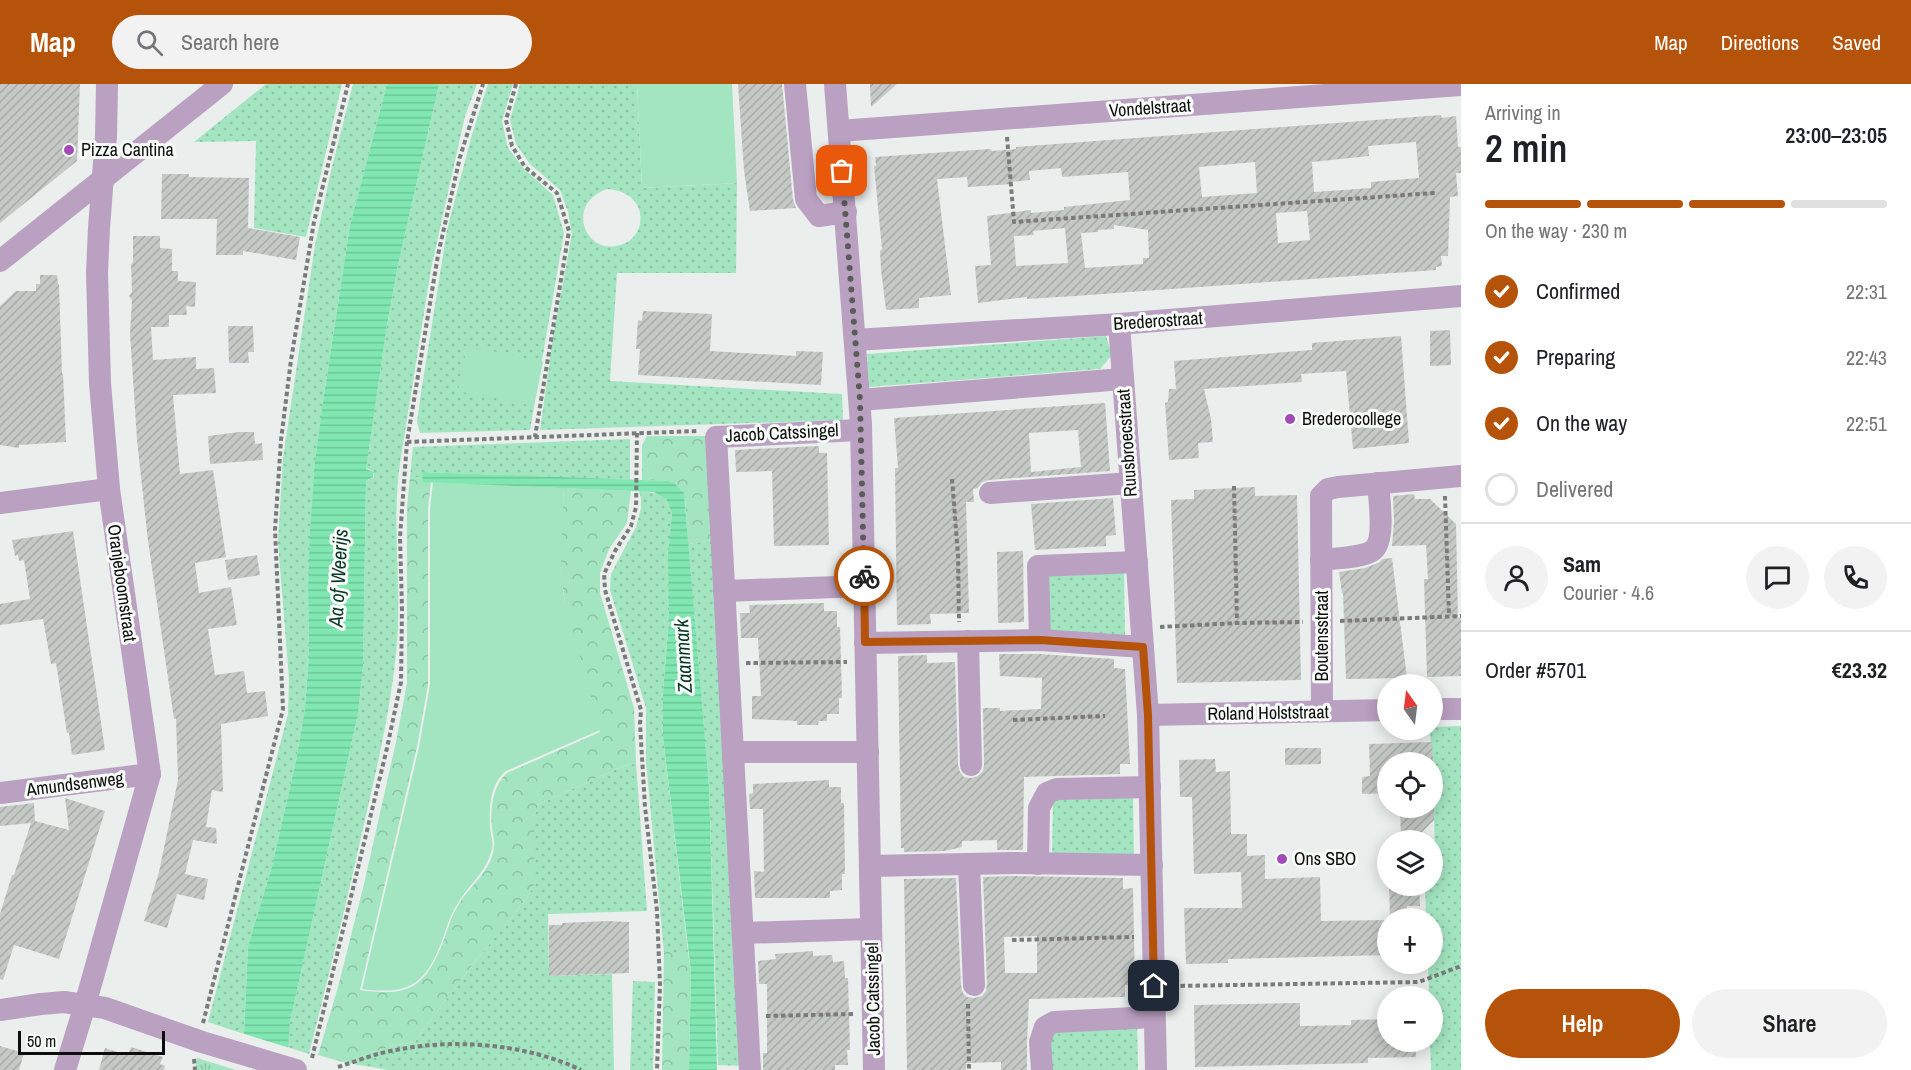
<!DOCTYPE html>
<html lang="en">
<head>
<meta charset="utf-8">
<style>
	body { margin:0; font-family:"Archivo Narrow",sans-serif; background:#f2f2f2; color:#202124; height:100vh; display:flex; flex-direction:column; font-size:22px; white-space:nowrap }
	* { box-sizing:border-box; margin:0 }
	p { font-size:20px; color:#757577 }
	.icon { flex:none; width:33px; height:33px; fill:none; stroke:currentColor; stroke-width:2; stroke-linecap:round; stroke-linejoin:round }
	.map { position:relative; flex:1; overflow:hidden }
	.sheet { display:flex; flex-direction:column; background:#fff; width:450px }
	.sheet>* { flex:none }
	.needle { width:39px; rotate:346deg }
	.buttons { position:absolute; left:1377px; top:590px; display:grid; gap:12px }
	.buttons a { display:grid; place-items:center; width:66px; height:66px; border-radius:50%; background:#fff; box-shadow:0 3px 15px #0003; font-size:30px }
	.scale { position:absolute; left:18px; bottom:15px; width:147px; box-sizing:border-box; padding-left:6px; border:3px solid #0c0d0c; border-top:0; font-size:16px; line-height:21px; white-space:nowrap; color:#0c0d0c; -webkit-text-stroke:4px #f7fcf9; paint-order:stroke }
	.pin { position:absolute; display:grid; place-items:center; width:51px; height:51px; color:#fff; margin:-26px; border-radius:12px; box-shadow:0 3px 9px #0006 }
	.courier { position:absolute; display:grid; place-items:center; width:60px; height:60px; margin:-30px; border:4px solid #b45309; border-radius:50%; background:#fff; color:#222; box-shadow:0 2px 8px #0007 }
	.overview em { font-style:normal; font-weight:600 }
	.overview div { display:flex; flex-direction:column-reverse }
	.overview { display:flex; align-items:center; justify-content:space-between; height:102px; padding:0 24px }
	h1 { font-size:39px; font-weight:600; line-height:45px }
	.bar { display:grid; grid-template-columns:repeat(4,1fr); gap:9px 6px; align-content:center; height:72px; padding:0 24px }
	.bar i { height:8px; border-radius:4px; background:#e0e0e0 }
	.bar .selected { background:#b45309 }
	.bar p { grid-column:span 4 }
	.line { display:flex; align-items:center; gap:15px; padding:0 24px; border-top:2px solid #e0e0e0 }
	.line div { flex:1 }
	.round { display:grid; place-items:center; flex:none; width:63px; height:63px; border-radius:32px; background:#f2f2f2 }
	ol { padding:0 24px; list-style:none }
	li { display:flex; align-items:center; gap:18px; height:66px }
	li p { margin-inline-start:auto }
	li .icon { padding:6px; border-radius:50%; background:#b45309; color:#fff; stroke-width:4 }
	li:last-child { color:#757577 }
	li i { width:33px; height:33px; border:3px solid #e0e0e0; border-radius:50% }
	.button { display:flex; gap:12px; margin-top:auto; padding:12px 24px }
	.button a { flex:1; height:69px; border-radius:36px; background:#b45309; color:#fff; font-size:24px; font-weight:600; line-height:69px; text-align:center }
	.button a+a { background:#f2f2f2; color:#202124 }
	header { display:flex; align-items:center; gap:36px; box-sizing:border-box; height:84px; padding:0 30px; background:#b45309; color:#fff }
	header strong { font-size:28px }
	nav { display:flex; gap:33px; margin-inline-start:auto; font-size:21px }
	.search { width:420px; height:54px; background:#f2f2f2; display:flex; align-items:center; gap:15px; box-sizing:border-box; padding:0 21px; border-radius:33px; color:#757577; font-size:22px }
	main { display:flex; flex:1; min-height:0 }
	.map>svg:first-child { display:block }
	.grass { fill:url(#grass-dots); fill-rule:evenodd }
	.forest { fill:url(#forest-crowns) }
	.park { fill:url(#park-tufts) }
	.garden { fill:#a4e5c1 }
	.water { fill:url(#water-rules) }
	.pier { fill:#eaeeec }
	.building { fill:url(#building-hatch); fill-rule:evenodd }
	.lines { fill:none; stroke-linecap:round; stroke-linejoin:round }
	.path { stroke:#7a7c7b; stroke-width:4; stroke-dasharray:4.5 3; stroke-linecap:butt }
	.minor { stroke:#baa0c1; stroke-width:22 }
	.done { stroke:#5a5c5a; stroke-width:6; stroke-dasharray:0 10.8 }
	.route { stroke:#b45309; stroke-width:8 }
	.poi-dot { fill:#a14bb9; stroke:#f7fcf9; stroke-width:2 }
	.labels { text-anchor:middle; stroke-width:6; stroke-linejoin:round; paint-order:stroke }
	.street-label { font-size:18px; fill:#0c0d0c; stroke:#f7fcf9 }
	.poi-label { font-size:18px; fill:#0c0d0c; stroke:#f7fcf9; text-anchor:start }
	.water-label { font-size:20px; font-style:italic; fill:#093723; stroke:#f7fcf9 }
</style>
</head>
<body>
<header>
<strong>Map</strong>
<div class="search"><svg class="icon" aria-label="search" viewBox="0 0 24 24"><circle cx="10" cy="10" r="6"/><path d="M15 15l6 6"/></svg>Search here</div>
<nav><a>Map</a><a>Directions</a><a>Saved</a></nav>
</header>
<main>
<div class="map">
<svg width="1461" height="986" viewBox="0 0 1461 986">
	<defs>
		<pattern id="grass-dots" width="8" height="8" patternUnits="userSpaceOnUse" patternTransform="scale(1.5)"><rect width="8" height="8" fill="#a4e5c1"/><path d="M2 2h.1M6 6h.1" fill="none" stroke="#8cc3a5" stroke-width="1.8" stroke-linecap="round"/></pattern>
		<pattern id="forest-crowns" width="20" height="18" patternUnits="userSpaceOnUse" patternTransform="scale(1.5)"><rect width="20" height="18" fill="#a4e5c1"/><path d="M2 6a3 3 0 1 1 6 0M12 15a3 3 0 1 1 6 0" fill="none" stroke="#8cc3a5"/></pattern>
		<pattern id="park-tufts" width="24" height="20" patternUnits="userSpaceOnUse" patternTransform="scale(1.5)"><rect width="24" height="20" fill="#a4e5c1"/><path d="M3 7l-1-3M5 7V3M7 7l1-3M15 17l-1-3M17 17v-4M19 17l1-3" fill="none" stroke="#8cc3a5"/></pattern>
		<pattern id="water-rules" width="6" height="5" patternUnits="userSpaceOnUse" patternTransform="scale(1.5)"><rect width="6" height="5" fill="#80e7b2"/><path d="M0 2.5h6" fill="none" stroke="#6dc598"/></pattern>
		<pattern id="building-hatch" width="6" height="6" patternUnits="userSpaceOnUse" patternTransform="scale(1.5)"><rect width="6" height="6" fill="#c5c9c6"/><path d="M-1 1l2-2M0 6l6-6M5 7l2-2" fill="none" stroke="#a8aba9"/></pattern>
	</defs>
	<rect width="100%" height="100%" fill="#eaeeec"/>
	<g class="grass">
		<polygon points="266,0 342,0 306,153 254,144 256,57 194,58"/>
		<polygon points="353,0 387,0 350,141 324,311 308,503 309,571 305,624 296,677 272,782 248,862 244,950 208,938 288,630 289,595 278,458 283,374 315,161 331,87"/>
		<path d="M439,0H477L465,32L431,185L400,379C391,443 403,507 396,570C390,628 377,684 364,740C347,817 328,894 309,970L287,963L290,938L358,630L363,583L366,397L374,393V388L366,384L387,241L398,181Z"/>
		<polygon points="488,0 513,0 502,37 508,64 524,85 553,111 564,149 530,346 420,349 417,338 421,309 447,146 471,54"/>
		<path d="M520,0H637L642,104L737,99L736,189H617L610,297L842,310L843,336L540,346L553,253L572,150L568,128L560,106L530,80L516,60L510,36ZM607,105C626,106 644,118 640,140C638,149 632,157 623,160C587,175 563,121 607,105Z"/>
		<polygon points="1106,252 1112,271 1100,285 869,303 867,270"/>
		<polygon points="630,355 630,396 424,388 424,393 410,393 413,363"/>
		<polygon points="639,407 661,410 666,415 672,429 670,453 669,535 663,608 663,652 688,868 664,868 646,678 646,624 610,506 611,490 636,443 641,424 641,415"/>
		<polygon points="713,456 743,982 718,981 709,702 688,460"/>
		<polygon points="1124,489 1125,552 1046,548 1043,492"/>
		<polygon points="1461,642 1461,986 1431,986 1430,957 1432,957 1432,912 1429,912 1428,879 1432,879 1432,834 1426,834 1425,801 1432,801 1433,763 1435,762 1430,645 1432,645 1433,643"/>
		<polygon points="636,679 647,827 548,830 549,892 612,890 614,986 388,986 343,978 392,962 414,958 473,880 525,817 534,801 534,732 539,720 621,683"/>
		<polygon points="1133,711 1134,775 1052,772 1053,713"/>
		<polygon points="633,897 655,898 653,986 630,986"/>
		<polygon points="1137,936 1138,986 1052,986 1049,938"/>
	</g>
	<g class="forest">
		<polygon points="647,352 707,352 713,456 688,460 685,415 668,397 642,396 642,361"/>
		<path d="M410,393H424L423,398H431L428,424V601L417,663L360,906C409,913 425,904 443,858C448,845 451,832 459,820C471,800 492,787 494,762C495,757 492,750 492,744C490,726 492,702 507,689L600,648C583,595 564,538 561,482C559,457 563,430 564,404L631,407L627,439L609,465L600,489V509L634,624L636,679L621,683L539,720L534,732V801L525,817L473,880L414,958L392,962L343,978L318,971L338,903L364,800L396,658L407,599V423Z"/>
		<polygon points="664,868 688,868 691,888 689,986 662,986"/>
	</g>
	<polygon class="park" points="197,974 236,986 195,986"/>
	<g class="garden">
		<polygon points="637,0 732,0 737,99 642,104"/>
		<polygon points="467,262 543,278 534,322 458,307"/>
		<path d="M433,398L564,404L561,480L564,514L600,646L506,687C490,700 489,723 490,743C490,750 494,758 492,765C486,789 470,799 458,819C450,831 447,843 442,857C425,901 409,911 362,905L419,663L430,601V425Z"/>
	</g>
	<g class="water">
		<polygon points="387,0 439,0 398,181 387,241 366,385 374,388 373,393 366,397 363,583 358,630 290,938 286,986 240,986 244,950 248,862 272,782 296,677 305,624 309,571 308,503 310,448 315,378 324,311 350,141"/>
		<polygon points="423,388 668,397 674,399 684,409 709,702 717,986 689,986 691,888 663,652 663,608 669,535 668,472 672,429 666,415 654,408 422,398"/>
	</g>
	<polygon class="pier" points="241,949 290,964 289,986 237,986"/>
	<g class="building">
		<polygon points="0,0 80,0 77,77 0,139"/>
		<polygon points="738,0 782,0 793,116 796,124 750,127 744,87"/>
		<polygon points="870,0 897,0 871,23"/>
		<path d="M1441,31L1442,34L1456,32L1458,63H1461V89H1456L1458,112L1450,113L1448,172H1441L1442,182L1436,183V186L1075,212L1027,215V213L978,219L975,182L991,181L987,132L1031,126V129L1064,126V123L1130,116L1128,88L1062,93L1061,84L1029,87L1030,96L1010,98L1011,100L968,103L967,93L937,95L951,211L919,214V224L886,226L881,186L880,167L882,165L874,82H876L875,73L990,65L992,67L1016,65V63ZM1416,58L1419,94L1371,98V104L1314,108L1312,78L1369,72L1368,62ZM1255,78L1257,109L1202,113L1199,83ZM1307,127L1310,156L1278,159L1276,129ZM1114,141L1148,146L1149,174H1143V180L1085,184L1081,149L1098,148V146L1114,145ZM1065,144L1068,179L1016,182L1014,152L1034,151L1033,147Z"/>
		<polygon points="162,90 189,90 189,93 249,94 248,144 300,153 296,176 243,167 243,171 216,171 217,135 161,135"/>
		<polygon points="133,152 160,152 160,164 172,165 172,187 178,187 178,197 196,198 195,223 186,222 187,231 169,231 169,243 151,243 153,276 196,273 196,285 214,284 216,309 173,311 180,390 213,386 215,399 226,473 195,479 199,509 231,503 237,541 208,545 215,591 244,587 247,609 265,607 268,632 221,640 223,708 212,706 206,743 216,744 217,760 193,756 185,790 208,795 204,816 177,810 167,844 144,837 159,788 178,696 176,634 174,635 148,457 137,356 130,249 132,216 129,212 132,208 131,180 133,178"/>
		<polygon points="40,191 57,191 58,200 59,200 62,290 63,290 66,358 19,361 19,364 0,361 0,222 16,207 36,207 36,200 40,200"/>
		<polygon points="643,227 712,230 710,267 796,272 796,267 823,268 821,301 638,291 640,265 636,265 638,236 642,237"/>
		<polygon points="228,242 253,242 254,268 248,268 249,279 229,279"/>
		<polygon points="1450,246 1451,281 1430,282 1430,247"/>
		<polygon points="1401,252 1409,359 1353,365 1346,287 1301,290 1302,298 1204,305 1211,335 1213,358 1198,359 1199,374 1169,376 1165,319 1168,318 1169,305 1176,305 1174,277 1312,266 1312,259"/>
		<path d="M1105,319L1110,387L989,396L982,398L978,404L973,405L974,418H966L969,529L930,530L931,540L897,541L895,384H898L894,334ZM1078,346L1081,383L1031,388L1029,349Z"/>
		<polygon points="239,348 254,348 255,360 262,359 263,376 210,380 208,352"/>
		<polygon points="819,362 819,369 827,369 829,461 774,462 772,387 736,388 735,366"/>
		<polygon points="1255,403 1255,412 1297,411 1301,596 1177,599 1171,416 1194,415 1194,406"/>
		<polygon points="1414,410 1415,415 1430,415 1456,440 1458,534 1461,534 1461,592 1427,593 1424,495 1428,495 1426,461 1392,462 1394,436 1393,412"/>
		<polygon points="1113,414 1116,451 1106,452 1106,462 1035,466 1031,420"/>
		<polygon points="73,447 105,666 72,671 69,649 67,649 56,579 51,580 43,535 0,541 0,520 30,515 24,476 19,477 18,471 15,472 12,456"/>
		<polygon points="1023,467 1024,538 998,539 997,468"/>
		<polygon points="257,471 260,491 228,496 225,476"/>
		<polygon points="1392,474 1407,594 1346,595 1343,509 1342,509 1339,488 1365,484 1378,479 1383,475"/>
		<polygon points="824,519 824,527 837,527 837,543 840,543 842,614 839,614 839,630 827,630 827,637 819,637 818,641 797,641 797,637 752,635 752,612 761,612 758,554 741,554 740,529 750,529 749,521"/>
		<polygon points="999,570 1040,570 1114,575 1114,584 1125,585 1130,680 1120,680 1120,690 1024,693 1023,766 997,766 997,756 962,757 962,763 945,767 904,768 904,764 901,764 898,572 927,571 927,579 955,578 958,681 960,688 964,693 971,694 978,692 983,687 984,681 983,624 1000,624 1000,627 1041,625 1042,594 1000,592"/>
		<polygon points="1432,658 1433,678 1388,678 1388,709 1362,710 1362,693 1370,692 1369,660"/>
		<polygon points="1285,664 1321,664 1321,680 1285,681"/>
		<polygon points="1215,675 1216,688 1230,687 1231,750 1247,750 1247,772 1265,771 1265,795 1320,793 1321,837 1388,836 1388,871 1228,875 1228,879 1186,880 1184,824 1242,824 1241,788 1194,790 1192,713 1180,713 1179,676"/>
		<polygon points="829,696 829,703 841,703 841,719 844,719 845,790 842,790 842,806 830,807 830,814 755,814 754,787 764,788 763,725 750,725 749,710 753,709 753,700"/>
		<polygon points="65,714 105,727 59,875 14,861 3,896 0,895 0,830 12,791 14,791 31,739 0,742 0,723 34,719 35,737 69,746"/>
		<polygon points="1400,723 1434,723 1434,736 1419,751 1419,756 1401,756"/>
		<path d="M1015,792L1123,794V805L1133,804L1135,901H1125V913L1029,915L1027,959V986H1001V978L966,979V986H907L904,795L956,794L961,902L963,909L967,913L974,914L982,912L986,907L987,900L983,793ZM1037,852V889H1005L1004,853Z"/>
		<polygon points="1389,801 1419,801 1420,822 1407,822 1407,834 1390,834"/>
		<polygon points="608,837 629,838 629,889 549,892 549,841 562,841 562,839"/>
		<polygon points="813,867 813,872 832,871 833,878 844,877 845,894 848,894 849,932 850,966 847,966 848,981 835,981 835,986 763,986 763,969 767,969 767,900 759,900 758,877 776,875 775,870"/>
		<polygon points="1300,919 1300,942 1351,941 1351,936 1388,935 1388,957 1415,957 1416,973 1368,974 1368,979 1195,983 1194,921"/>
		<polygon points="0,962 24,969 19,986 0,986"/>
		<polygon points="131,963 163,973 160,980 165,982 164,986 99,986 105,964 128,971"/>
	</g>
	<g class="lines">
		<g class="path">
			<polyline points="516,0 506,36 512,62 525,83 557,109 569,147 535,353"/>
			<polyline points="1007,53 1014,138 1435,109"/>
			<polyline points="637,349 636,423 631,442 615,467 604,490 605,506 641,626 640,640 645,723 657,827 660,901 657,986"/>
			<polyline points="407,358 697,347"/>
			<polyline points="952,395 958,471 959,538"/>
			<polyline points="1234,402 1237,539"/>
			<polyline points="1445,412 1449,532"/>
			<polyline points="1340,537 1461,532"/>
			<polyline points="1160,543 1237,539 1303,538"/>
			<polyline points="746,579 847,578"/>
			<polyline points="1013,636 1105,632"/>
			<polyline points="1012,856 1134,853"/>
			<polyline points="1173,902 1419,898 1461,882"/>
			<polyline points="968,920 969,986"/>
			<polyline points="766,932 854,930"/>
			<polyline points="203,939 283,625 275,446 281,356 291,276 314,138 348,0"/>
			<polyline points="312,974 387,664 401,598 402,525 400,453 407,358 438,171 460,73 483,0"/>
			<polyline points="194,975 195,986"/>
			<path d="M338,983C357,977 376,969 396,966C454,954 527,960 581,986"/>
		</g>
		<g class="minor">
			<polyline points="795,0 806,115 819,132 846,128"/>
			<polyline points="835,0 861,340 874,986"/>
			<polyline points="839,47 1461,1"/>
			<polyline points="0,177 222,0"/>
			<polyline points="1119,240 1148,631 1156,986"/>
			<polyline points="855,256 1119,240 1461,212"/>
			<polyline points="860,316 1123,295"/>
			<polyline points="990,409 1131,399"/>
			<polyline points="0,419 109,405"/>
			<path d="M1321,476C1335,474 1361,474 1372,467C1386,458 1379,414 1378,399"/>
			<polyline points="1137,478 1038,482 1040,556 1143,563"/>
			<polyline points="724,507 864,502"/>
			<polyline points="968,557 971,681"/>
			<polyline points="865,559 1040,556"/>
			<polyline points="1432,625 1461,625"/>
			<polyline points="1322,627 1321,412 1328,405 1338,403 1461,392"/>
			<polyline points="1148,631 1388,626"/>
			<polyline points="733,668 868,668"/>
			<polyline points="0,709 150,690"/>
			<polyline points="969,780 974,901"/>
			<polyline points="1038,780 1039,724 1047,709 1057,705 1150,703"/>
			<polyline points="870,782 1015,779 1152,781"/>
			<polyline points="743,849 871,845"/>
			<polyline points="0,926 41,920 64,918 105,924 202,958 296,986"/>
			<polyline points="65,986 85,921 150,690 109,405 100,299 97,189 99,144 106,52 107,0"/>
			<polyline points="750,986 716,353 860,346"/>
			<polyline points="1042,986 1040,958 1045,943 1054,938 1154,933"/>
		</g>
	</g>
	<g class="lines">
		<polyline class="done" points="842,87 860,316 864,492"/>
		<polyline class="route" points="864,492 865,558 1040,556 1143,563 1148,631 1154,902"/>
	</g>
	<g class="poi-dot">
		<circle cx="69" cy="66" r="6"/>
		<circle cx="1290" cy="335" r="6"/>
		<circle cx="1282" cy="775" r="6"/>
	</g>
	<g class="labels">
		<g class="street-label">
			<text transform="translate(1150 24) rotate(-4)" y="6">Vondelstraat</text>
			<text transform="translate(1158 237) rotate(-4)" y="6">Brederostraat</text>
			<text transform="translate(782 349) rotate(-3)" y="6">Jacob Catssingel</text>
			<text transform="translate(1127 359) rotate(-94)" y="6">Ruusbroecstraat</text>
			<text transform="translate(122 499) rotate(82)" y="6">Oranjeboomstraat</text>
			<text transform="translate(1322 552) rotate(-90)" y="6">Boutensstraat</text>
			<text transform="translate(1268 629) rotate(-1)" y="6">Roland Holststraat</text>
			<text transform="translate(75 700) rotate(-7)" y="6">Amundsenweg</text>
			<text transform="translate(873 915) rotate(-91)" y="6">Jacob Catssingel</text>
		</g>
		<g class="poi-label">
			<text x="81" y="72">Pizza Cantina</text>
			<text x="1302" y="341">Brederocollege</text>
			<text x="1294" y="781">Ons SBO</text>
		</g>
		<g class="water-label">
			<text transform="translate(338 494) rotate(-87)" y="7">Aa of Weerijs</text>
			<text transform="translate(683 572) rotate(-93)" y="7">Zaanmark</text>
		</g>
	</g>
</svg>
<div class="buttons">
<a><svg class="needle" viewBox="-14 -14 28 28"><path d="M0-13l5 13h-10z" fill="#e53935"/><path d="M0 13l5-13h-10z" fill="#757577"/></svg></a>
<a><svg class="icon" aria-label="locate" viewBox="0 0 24 24"><circle cx="12" cy="12" r="6"/><path d="M12 2v4M12 18v4M2 12h4M18 12h4"/></svg></a>
<a><svg class="icon" aria-label="layers" viewBox="0 0 24 24"><path d="M12 4l9 5-9 5-9-5zM3 14l9 5 9-5"/></svg></a>
<a>+</a>
<a>−</a>
</div>
<div class="scale">50 m</div>
<div class="pin" style="left:842px;top:87px;background:#ea580c"><svg class="icon" aria-label="bag" viewBox="0 0 24 24"><path d="M5 8h14l-1 12H6zM9 8a3 3 0 0 1 6 0"/></svg></div>
<div class="pin" style="left:1154px;top:902px;background:#1f2937"><svg class="icon" aria-label="home" viewBox="0 0 24 24"><path d="M3 11l9-7 9 7M6 9v11h12V9"/></svg></div>
<div class="courier" style="left:864px;top:492px"><svg class="icon" aria-label="bike" viewBox="0 0 24 24"><circle cx="6" cy="16" r="4"/><circle cx="18" cy="16" r="4"/><path d="M6 16l4-8h5l3 8M10 8l3 8H6M13 5h3"/></svg></div>
</div>
<section class="sheet">
<div class="overview"><div><h1>2 min</h1><p>Arriving in</p></div><em>23:00–23:05</em></div>
<div class="bar"><i class="selected"></i><i class="selected"></i><i class="selected"></i><i></i><p>On the way · 230 m</p></div>
<ol>
<li><svg class="icon" aria-label="check" viewBox="0 0 24 24"><path d="M5 12l5 5 9-10"/></svg>Confirmed<p>22:31</p></li>
<li><svg class="icon" aria-label="check" viewBox="0 0 24 24"><path d="M5 12l5 5 9-10"/></svg>Preparing<p>22:43</p></li>
<li><svg class="icon" aria-label="check" viewBox="0 0 24 24"><path d="M5 12l5 5 9-10"/></svg>On the way<p>22:51</p></li>
<li><i></i>Delivered</li>
</ol>
<div class="line" style="height:108px"><a class="round"><svg class="icon" aria-label="person" viewBox="0 0 24 24"><circle cx="12" cy="8" r="4"/><path d="M4 21q1-7 8-7t8 7"/></svg></a><div><b>Sam</b><p>Courier · 4.6</p></div><a class="round"><svg class="icon" aria-label="chat" viewBox="0 0 24 24"><path d="M4 5h16v11H9l-5 4z"/></svg></a><a class="round"><svg class="icon" aria-label="phone" viewBox="0 0 24 24"><path d="M5 4h4l2 5-3 2q2 4 5 5l2-3 5 2v4C11 20 4 13 5 4z"/></svg></a></div>
<div class="line" style="height:78px"><div>Order #5701</div><b>€23.32</b></div>
<div class="button"><a>Help</a><a>Share</a></div>
</section>
</main>
</body>
</html>
